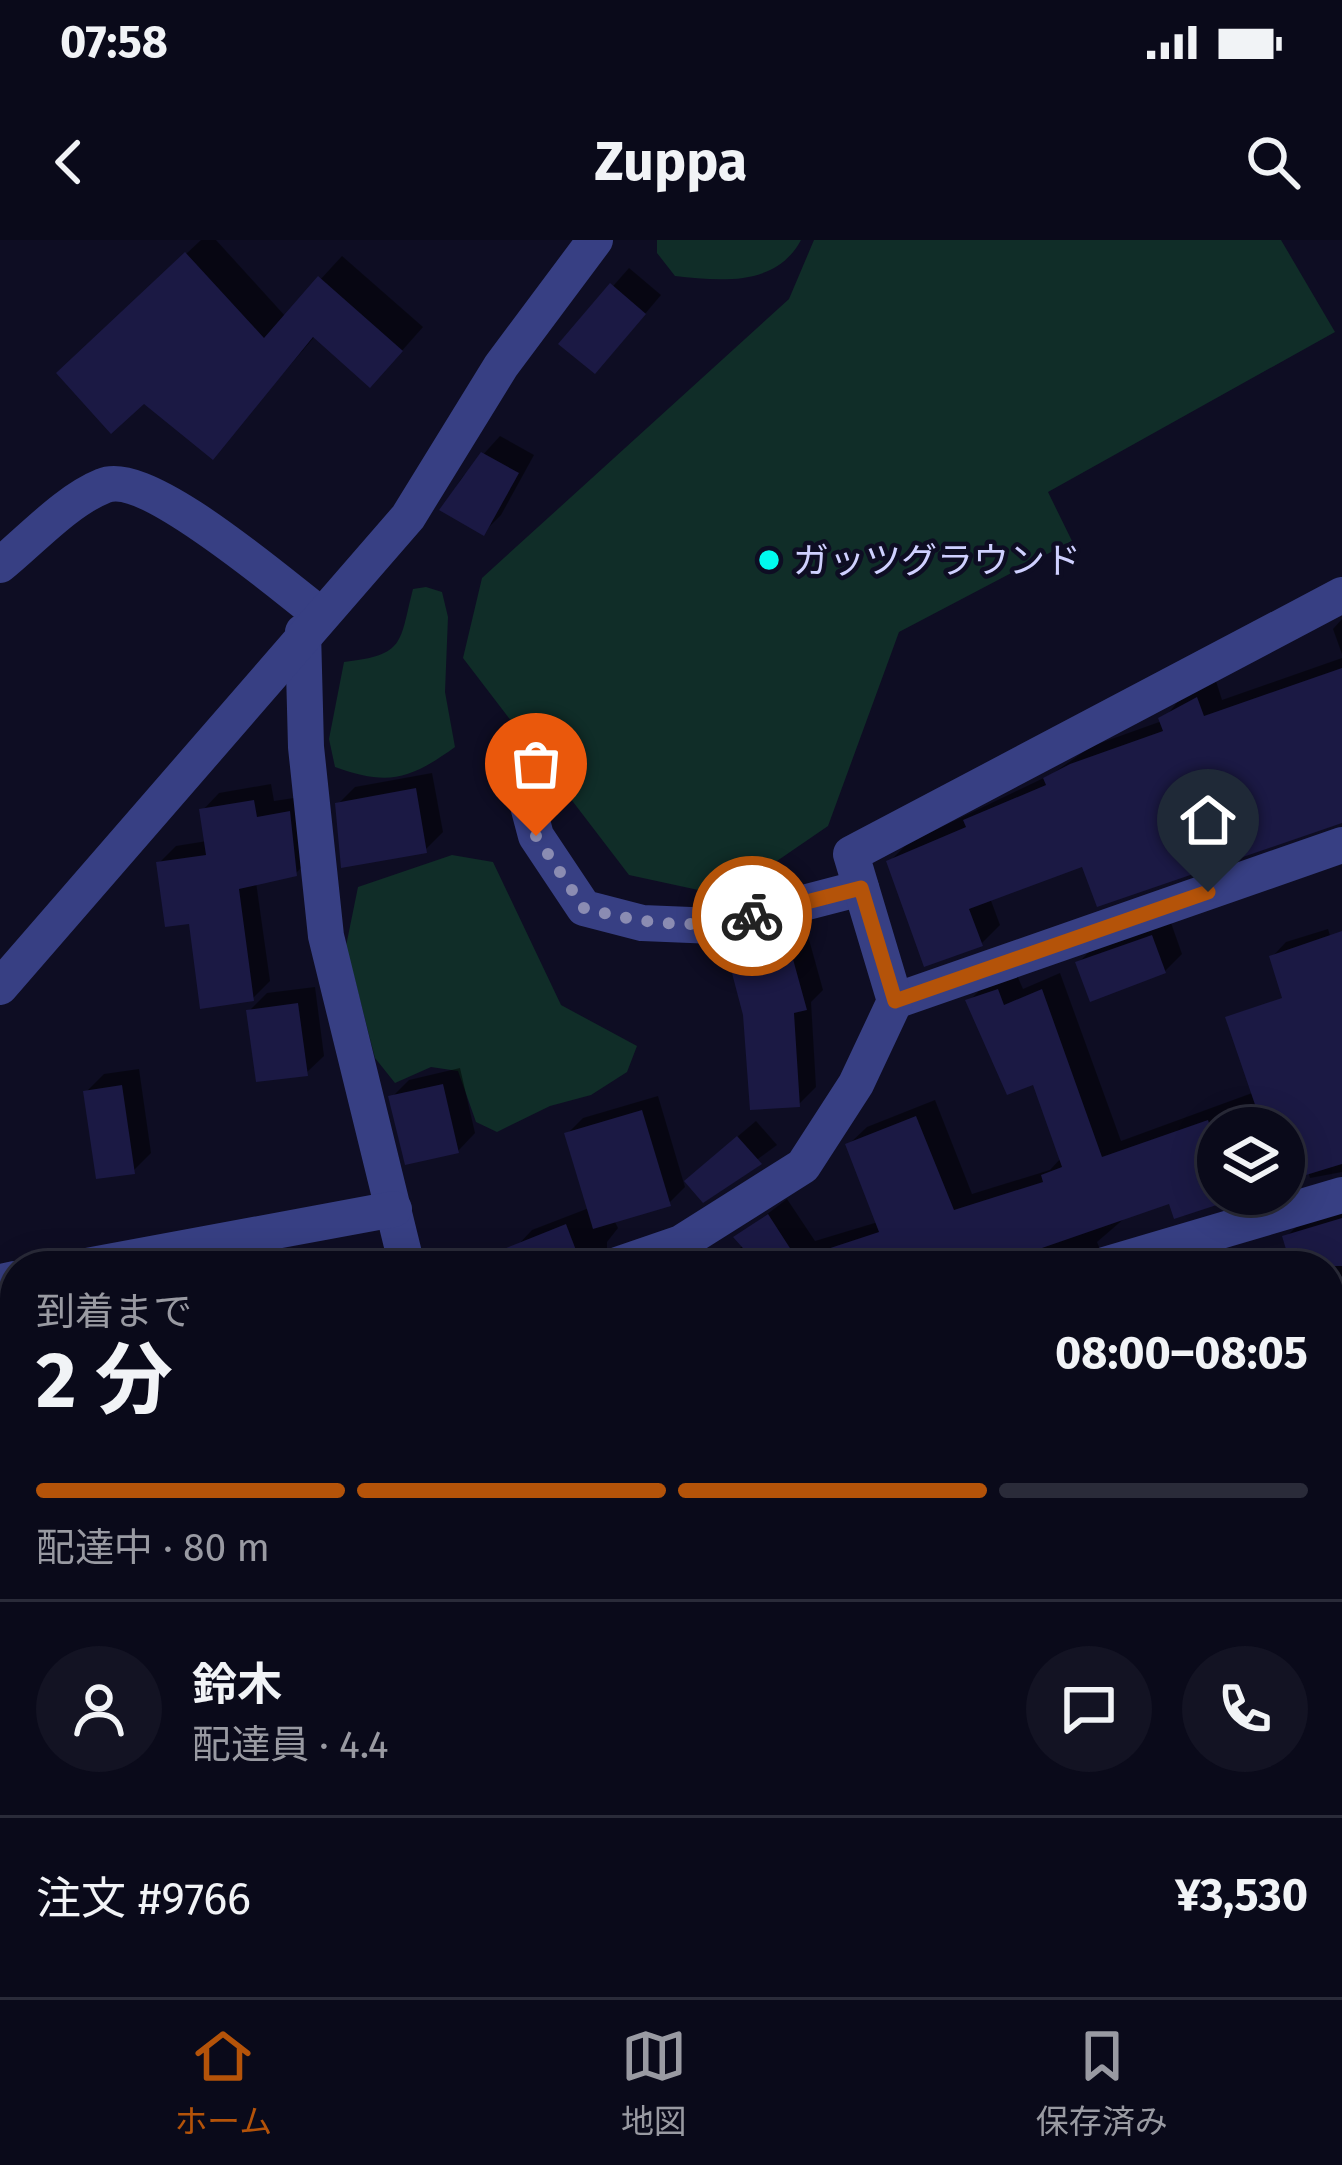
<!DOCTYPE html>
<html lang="ja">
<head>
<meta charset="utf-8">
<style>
	body { margin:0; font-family:"Fira Sans","Noto Sans JP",sans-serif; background:#131323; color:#f1f3f6; height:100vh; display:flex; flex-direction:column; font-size:45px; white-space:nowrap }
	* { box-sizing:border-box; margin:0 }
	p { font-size:39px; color:#999aa2 }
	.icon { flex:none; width:66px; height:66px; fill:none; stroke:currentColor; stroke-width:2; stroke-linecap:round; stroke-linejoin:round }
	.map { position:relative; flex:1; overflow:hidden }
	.panel { position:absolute; left:0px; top:1011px; width:1344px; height:747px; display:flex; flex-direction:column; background:#0a0a1a; border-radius:48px 48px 0 0; box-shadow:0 6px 30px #0003,0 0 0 3px #2a2b39 }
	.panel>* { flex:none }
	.controls { position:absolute; left:1197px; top:867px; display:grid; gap:24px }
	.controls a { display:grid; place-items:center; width:108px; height:108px; border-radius:50%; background:#0a0a1a; box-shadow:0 6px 30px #0003,0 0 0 3px #2a2b39; font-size:60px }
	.pin { position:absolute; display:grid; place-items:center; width:102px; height:102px; color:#fff; margin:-123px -51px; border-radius:50% 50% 50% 0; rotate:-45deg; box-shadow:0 0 12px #0007 }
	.pin .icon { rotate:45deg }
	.courier { position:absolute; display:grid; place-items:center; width:120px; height:120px; margin:-60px; border:9px solid #b45309; border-radius:50%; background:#fff; color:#222; box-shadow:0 3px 15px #0007 }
	.headline em { font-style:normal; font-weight:700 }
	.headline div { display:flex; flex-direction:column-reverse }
	.headline { display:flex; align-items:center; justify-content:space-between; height:204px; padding:0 36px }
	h1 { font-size:78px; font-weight:700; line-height:90px }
	.bar { display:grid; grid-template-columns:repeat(4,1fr); gap:18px 12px; align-content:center; height:144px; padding:0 36px }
	.bar i { height:15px; border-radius:9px; background:#2a2b39 }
	.bar .active { background:#b45309 }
	.bar p { grid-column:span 4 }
	.line { display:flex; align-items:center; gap:30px; padding:0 36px; border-top:3px solid #2a2b39 }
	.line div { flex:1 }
	.round { display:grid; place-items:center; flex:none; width:126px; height:126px; border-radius:63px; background:#131323 }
	.status { display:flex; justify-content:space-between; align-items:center; height:84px; padding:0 60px; background:#0a0a1a; direction:ltr }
	.status svg { height:33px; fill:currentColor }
	header { display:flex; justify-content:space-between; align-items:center; height:156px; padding:0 36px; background:#0a0a1a; font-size:54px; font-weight:700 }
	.tabs { display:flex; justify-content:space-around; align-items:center; height:168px; border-top:3px solid #2a2b39; background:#0a0a1a; font-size:33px; color:#999aa2 }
	.tabs a { display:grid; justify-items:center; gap:6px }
	.tabs .active { color:#b45309 }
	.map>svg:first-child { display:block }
	.green { fill:#102d28 }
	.water { fill:#0b2c48 }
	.shadow { fill:#0007 }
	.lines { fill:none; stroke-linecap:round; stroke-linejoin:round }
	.river { stroke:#0b2c48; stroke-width:81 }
	.building { fill:#1b1944 }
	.minor { stroke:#373f83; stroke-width:36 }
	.done { stroke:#8b8cb2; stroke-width:12; stroke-dasharray:0 21.6 }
	.route { stroke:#b45309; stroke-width:15 }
	.poi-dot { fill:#00faee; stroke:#0e0d23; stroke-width:4.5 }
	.labels { text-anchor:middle; stroke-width:9; stroke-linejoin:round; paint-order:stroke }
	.poi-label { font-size:36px; fill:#cfd0ff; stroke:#0e0d23; text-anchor:start }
</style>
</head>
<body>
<div class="status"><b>07:58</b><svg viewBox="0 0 49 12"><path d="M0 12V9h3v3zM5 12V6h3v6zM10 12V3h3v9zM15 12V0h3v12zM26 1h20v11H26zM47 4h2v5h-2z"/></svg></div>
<header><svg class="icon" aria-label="back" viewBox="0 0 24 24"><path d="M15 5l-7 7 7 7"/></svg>Zuppa<svg class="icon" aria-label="search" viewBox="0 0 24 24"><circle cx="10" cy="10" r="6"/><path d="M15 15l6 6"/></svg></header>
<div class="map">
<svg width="1342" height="1757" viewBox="0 0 1342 1757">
	<rect width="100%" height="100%" fill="#0e0d23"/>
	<g class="green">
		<path d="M657,0H801C776,47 720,41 675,36L657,13Z"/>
		<polygon points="814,0 1281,0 1335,92 1048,252 1072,301 899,392 828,586 726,656 629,635 463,418 482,338 789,59"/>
		<path d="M426,347L442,352L448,377L445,452L455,507C409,540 388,546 335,527L329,499L344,422C406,415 399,403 413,349Z"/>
		<polygon points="452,615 493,622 561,765 637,806 627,832 591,855 550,866 497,892 476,882 458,831 431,827 395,843 375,818 346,706 358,647"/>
	</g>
	<polygon class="water" points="15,1614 15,1743 829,1743 851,1757 0,1757 0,1617"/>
	<g class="shadow">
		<polygon points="201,0 216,0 286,77 342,16 423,87 392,122 316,95 212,216 82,111"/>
		<polygon points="629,28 661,55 612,113 563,103"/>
		<polygon points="500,196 534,215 501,275 484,292 443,269 461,239"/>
		<polygon points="1342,379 1342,414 1333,389"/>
		<polygon points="1342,418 1342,579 1084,624 990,658 1000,685 981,704 889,622 908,603 1052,534 1092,506 1162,481 1180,459 1216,441 1222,460"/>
		<polygon points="432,533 443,592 425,610 338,564 355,547"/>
		<polygon points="271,544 274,561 307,556 313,616 296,633 256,642 270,741 253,758 191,681 159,623 176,606 207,601 202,571 219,553"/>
		<polygon points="1170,680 1182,714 1165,731 1078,723 1095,706"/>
		<polygon points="805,685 823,750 811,762 816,847 799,864 746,775 731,719 748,701"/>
		<polygon points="1328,689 1342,733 1342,753 1272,717 1286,702"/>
		<polygon points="1016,733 1023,749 1060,733 1121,901 1342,820 1342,932 1310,938 1294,887 1218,888 1218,954 1235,954 1176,976 1170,960 1126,977 1097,1002 1107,1026 731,1026 728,1020 744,1004 737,997 787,959 815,1001 878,982 848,905 867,887 935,860 972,954 1050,930 1061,918 1034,841 969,761 987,743"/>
		<polygon points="315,747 324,816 306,833 249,771 267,753"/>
		<polygon points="460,828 475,893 458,911 392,857 409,840"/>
		<polygon points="139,829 151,913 133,931 86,852 104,834"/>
		<polygon points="658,856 685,947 669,963 614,980 618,988 607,1002 607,1016 617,1026 525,1026 517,1006 532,990 589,968 567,894 583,878"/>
		<polygon points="756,881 777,905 704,959 705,924"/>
		<polygon points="1342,967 1342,1098 1329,1101 1329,1026 1252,1026 1291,1014 1286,997 1304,979"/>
		<polygon points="1228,1016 1231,1026 1189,1026"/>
	</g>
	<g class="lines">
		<polyline class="river" points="1329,1256 1342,1251"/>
	</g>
	<g class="building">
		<polygon points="185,12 264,98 318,36 403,111 370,148 313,97 213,220 144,164 111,194 56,133"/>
		<polygon points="610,43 646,74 595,134 558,104"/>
		<polygon points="481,212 519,233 484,296 439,270"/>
		<polygon points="1342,428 1342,583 1097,667 1082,627 969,669 983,706 924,727 886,621 966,587 963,580 1046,545 1043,538 1070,524 1163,491 1158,478 1197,457 1204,476"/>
		<polygon points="416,548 427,613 341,628 335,563"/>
		<polygon points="254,560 257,577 290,571 297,636 239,649 254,761 200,769 189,684 165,687 156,622 206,615 199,569"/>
		<polygon points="1342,691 1342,924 1306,935 1291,888 1263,888 1225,777 1282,758 1269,716"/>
		<polygon points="1152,695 1166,733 1090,762 1075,722"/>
		<polygon points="788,701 807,770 794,773 800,867 750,870 743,775 728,718"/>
		<polygon points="998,749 1004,765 1042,749 1102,917 1208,880 1218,910 1218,954 1235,959 1174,979 1169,964 990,1026 759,1026 733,997 768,974 797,1019 879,992 845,904 916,876 954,970 1043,942 1041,935 1062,927 1033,845 1007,855 965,760"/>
		<polygon points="298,763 308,836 256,842 246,770"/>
		<polygon points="443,844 459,913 405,925 388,856"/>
		<polygon points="122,845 135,934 96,939 83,851"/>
		<polygon points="642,870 671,966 593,989 564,893"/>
		<polygon points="737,896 762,924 703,963 684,941"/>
		<polygon points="1342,978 1342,1026 1291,1026 1282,996"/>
		<polygon points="566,984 582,1026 466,1026 466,1024"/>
	</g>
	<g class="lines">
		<g class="minor">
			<path d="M0,325C31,300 66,261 103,246C147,227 283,347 321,375"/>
			<polyline points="303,392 306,507 326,696 407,1026"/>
			<polyline points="548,509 522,543 536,596 584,668 642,683 715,686 861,648"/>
			<polyline points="0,747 408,277 501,126 595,0"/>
			<polyline points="895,761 1342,605"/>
			<polyline points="87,1026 394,969"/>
			<polyline points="614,1026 681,1003 803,926 856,844 895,761 851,614 1342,355"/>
			<polyline points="1101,1026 1342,955"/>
			<polyline points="0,1042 15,1039"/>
			<polyline points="1329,1181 1342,1194"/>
			<polyline points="1329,1352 1342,1347"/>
			<polyline points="1329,1474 1342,1473"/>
			<polyline points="0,1503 15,1501"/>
		</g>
	</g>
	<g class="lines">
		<path class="done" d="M536,596L584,668C641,683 694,691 752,676"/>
		<polyline class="route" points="752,676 861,648 895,761 1208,652"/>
	</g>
	<circle class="poi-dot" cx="769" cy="320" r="12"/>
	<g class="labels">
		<g class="poi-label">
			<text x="793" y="333">ガッツグラウンド</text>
		</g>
	</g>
</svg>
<div class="controls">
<a><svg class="icon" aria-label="layers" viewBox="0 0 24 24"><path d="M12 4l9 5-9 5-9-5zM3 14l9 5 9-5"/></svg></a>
</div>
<div class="pin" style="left:536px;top:596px;background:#ea580c"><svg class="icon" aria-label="bag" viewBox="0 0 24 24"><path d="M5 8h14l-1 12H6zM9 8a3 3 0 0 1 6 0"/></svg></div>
<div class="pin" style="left:1208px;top:652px;background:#1f2937"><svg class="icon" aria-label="home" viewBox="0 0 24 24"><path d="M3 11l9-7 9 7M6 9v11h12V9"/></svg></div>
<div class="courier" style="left:752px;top:676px"><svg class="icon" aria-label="bike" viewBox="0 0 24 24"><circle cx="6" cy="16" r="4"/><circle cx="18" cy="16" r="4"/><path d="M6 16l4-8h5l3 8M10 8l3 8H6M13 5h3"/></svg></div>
<section class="panel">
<div class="headline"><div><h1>2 分</h1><p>到着まで</p></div><em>08:00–08:05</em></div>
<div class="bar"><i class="active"></i><i class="active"></i><i class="active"></i><i></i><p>配達中 · 80 m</p></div>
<div class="line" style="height:216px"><a class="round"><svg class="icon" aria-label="person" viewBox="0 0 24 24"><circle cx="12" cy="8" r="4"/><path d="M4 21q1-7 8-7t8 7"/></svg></a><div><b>鈴木</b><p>配達員 · 4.4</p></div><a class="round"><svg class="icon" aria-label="chat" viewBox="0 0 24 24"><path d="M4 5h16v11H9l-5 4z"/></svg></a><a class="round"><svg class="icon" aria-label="phone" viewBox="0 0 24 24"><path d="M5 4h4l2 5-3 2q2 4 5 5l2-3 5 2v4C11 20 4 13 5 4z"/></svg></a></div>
<div class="line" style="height:156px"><div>注文 #9766</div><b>¥3,530</b></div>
</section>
</div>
<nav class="tabs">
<a class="active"><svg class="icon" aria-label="home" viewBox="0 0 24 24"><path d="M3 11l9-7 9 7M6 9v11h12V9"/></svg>ホーム</a>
<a><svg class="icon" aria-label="map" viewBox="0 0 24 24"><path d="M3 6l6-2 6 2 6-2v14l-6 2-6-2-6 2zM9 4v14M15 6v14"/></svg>地図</a>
<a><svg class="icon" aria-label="saved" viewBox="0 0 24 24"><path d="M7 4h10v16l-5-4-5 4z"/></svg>保存済み</a>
</nav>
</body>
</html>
